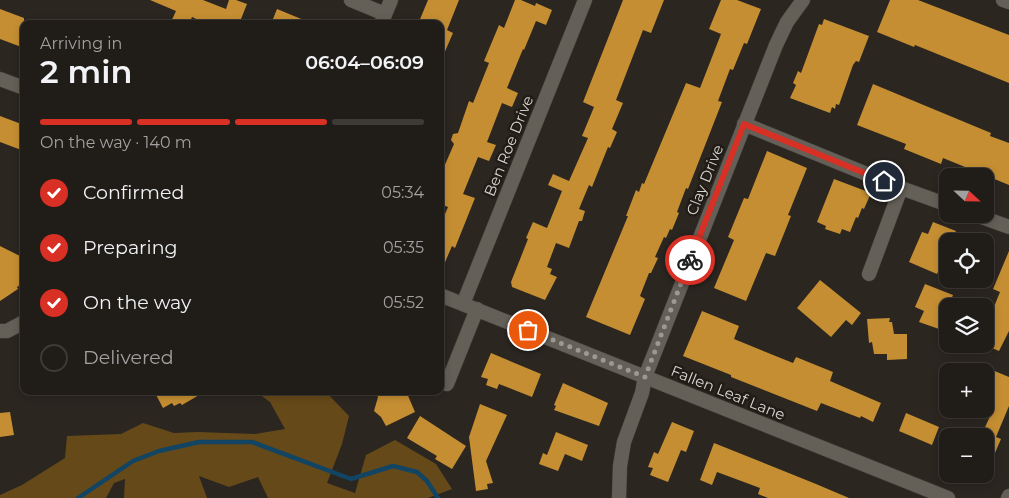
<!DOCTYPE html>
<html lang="en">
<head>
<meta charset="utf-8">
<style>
	body { margin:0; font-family:Montserrat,sans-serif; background:#282521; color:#f1f3f6; height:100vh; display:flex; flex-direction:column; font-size:19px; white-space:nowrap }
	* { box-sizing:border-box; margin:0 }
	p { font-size:16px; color:#a2a1a2 }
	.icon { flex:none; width:28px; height:28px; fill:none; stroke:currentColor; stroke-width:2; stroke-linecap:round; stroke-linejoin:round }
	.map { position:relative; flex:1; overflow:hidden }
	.sheet { position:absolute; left:20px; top:20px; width:424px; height:375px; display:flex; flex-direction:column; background:#201c18; border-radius:10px; box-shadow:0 2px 8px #0003,0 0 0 1px #3d3a37 }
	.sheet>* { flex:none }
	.needle { width:32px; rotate:112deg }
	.tools { position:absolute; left:939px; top:168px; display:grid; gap:10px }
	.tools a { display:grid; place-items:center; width:55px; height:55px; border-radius:10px; background:#201c18; box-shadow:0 2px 8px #0003,0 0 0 1px #3d3a37; font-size:25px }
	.pin { position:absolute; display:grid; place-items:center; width:42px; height:42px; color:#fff; margin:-21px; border:2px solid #fff; border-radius:50%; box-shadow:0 1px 5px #0007 }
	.courier { position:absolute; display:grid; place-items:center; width:50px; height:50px; margin:-25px; border:4px solid #d93025; border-radius:50%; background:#fff; color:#222; box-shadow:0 1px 6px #0007 }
	.head em { font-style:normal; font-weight:600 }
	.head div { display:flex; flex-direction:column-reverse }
	.head { display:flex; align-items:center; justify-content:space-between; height:85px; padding:0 20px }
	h1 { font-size:32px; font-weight:600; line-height:38px }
	.bar { display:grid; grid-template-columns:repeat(4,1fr); gap:8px 5px; align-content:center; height:60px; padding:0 20px }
	.bar i { height:6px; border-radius:4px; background:#3d3a37 }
	.bar .selected { background:#d93025 }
	.bar p { grid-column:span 4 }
	ol { padding:0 20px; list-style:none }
	li { display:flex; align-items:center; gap:15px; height:55px }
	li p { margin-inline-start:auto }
	li .icon { padding:5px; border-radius:50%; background:#d93025; color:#fff; stroke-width:4 }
	li:last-child { color:#a2a1a2 }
	li i { width:28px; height:28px; border:2px solid #3d3a37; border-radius:50% }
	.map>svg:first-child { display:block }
	.forest { fill:#664919 }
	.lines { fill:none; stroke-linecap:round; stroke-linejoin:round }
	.stream { stroke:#124464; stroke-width:4.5 }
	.building { fill:#c58e32 }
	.minor-casing { stroke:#46433d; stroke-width:15 }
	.minor { stroke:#645f57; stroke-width:14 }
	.done { stroke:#9c9893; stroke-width:5; stroke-dasharray:0 9 }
	.route { stroke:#d93025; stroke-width:6 }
	.labels { text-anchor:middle; stroke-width:5; stroke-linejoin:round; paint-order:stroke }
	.street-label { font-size:15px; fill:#d9d6d1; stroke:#211d16 }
</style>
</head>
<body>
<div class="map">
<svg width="1009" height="498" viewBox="0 0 1009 498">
	<rect width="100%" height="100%" fill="#2b2620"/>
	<polygon class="forest" points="255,391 325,391 349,416 342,444 327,483 355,493 366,455 395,440 436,464 452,489 428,498 268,498 258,477 229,487 199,476 207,498 124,498 125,479 114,483 106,498 0,498 0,495 22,485 65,458 67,436 121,434 143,423 174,433 198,432 255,434 285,429 270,402"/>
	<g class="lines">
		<polyline class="stream" points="78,498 133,461 159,451 199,442 252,442 351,479 393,466 417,472 427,481 438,498"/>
	</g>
	<g class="building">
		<polygon points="150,0 203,0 226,9 229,0 236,0 247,4 239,24 207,24 192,17 189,24 170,24 176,11"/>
		<polygon points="428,0 459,0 447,30 453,33 440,63 440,24 418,24"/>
		<polygon points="515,0 521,0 535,6 536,3 552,10 546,25 536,21 524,50 523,49 507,88 518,93 512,107 502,103 487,142 496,145 489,161 478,157 463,194 475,198 455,248 452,246 440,274 440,226 448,207 440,204 440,176 454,144 451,140 453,134 458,133 469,101 473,103 489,63 484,61 499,25 504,28"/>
		<polygon points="623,0 664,0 651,33 643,30 616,100 623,103 612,129 617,132 610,148 608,147 592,187 589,185 579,209 585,211 582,221 579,221 569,248 556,243 547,267 552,269 550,274 557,277 545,300 512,287 511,282 528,239 526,238 533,222 547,228 562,191 548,185 553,174 569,181 588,138 582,136 594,107 583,102"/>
		<polygon points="721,0 737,0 761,9 747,44 744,43 733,70 730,69 718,101 722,102 688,189 686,188 677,212 679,213 672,230 670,229 666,238 664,237 655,257 658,258 651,273 649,273 640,296 645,299 630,335 586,317 628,216 626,216 636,190 639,192 642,183 644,184 686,83 700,88 721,34 709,29"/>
		<polygon points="890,0 918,0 1009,35 1009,83 915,45 914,47 877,32"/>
		<polygon points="0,9 24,18 24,48 0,39"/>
		<polygon points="277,9 311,23 311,24 271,24"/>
		<polygon points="824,19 869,36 859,62 856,61 853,65 839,105 836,104 835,109 832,107 830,113 790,98 796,85 793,83 798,71 801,73 819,24 822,25"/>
		<polygon points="873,84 991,133 990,136 1009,143 1009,185 943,158 941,164 904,149 906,144 857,125"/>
		<polygon points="0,116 24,125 24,151 0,142"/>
		<polygon points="767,151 807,168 788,215 791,216 775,256 766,253 746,301 714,288 734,240 728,237 744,198 748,199"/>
		<polygon points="834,179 871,193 864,209 862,208 858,218 856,217 850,232 842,229 840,234 825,229 826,226 817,222"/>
		<polygon points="933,222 956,231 951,241 948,241 948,258 945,257 937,274 909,262 922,232 928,234"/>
		<polygon points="0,246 24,258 24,282 17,287 18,289 0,301"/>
		<polygon points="1009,251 1009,331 999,351 985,345 985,329 1000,292 993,289"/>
		<polygon points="820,280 861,313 852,325 846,320 831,337 797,308"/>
		<polygon points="925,284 953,295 939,329 919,322 924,311 915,307"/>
		<polygon points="702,311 739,326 734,339 793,363 796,357 833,372 830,381 881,403 873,422 861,416 860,418 821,403 817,411 731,377 731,375 683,356"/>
		<polygon points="890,318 889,322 892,322 894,334 907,334 907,359 887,360 887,354 874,354 872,342 869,343 867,319"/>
		<polygon points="491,353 541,374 532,397 499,384 497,389 486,385 488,379 481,377"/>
		<polygon points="985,367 1009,377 1009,406 996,437 1001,439 985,476 985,436 981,436 992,412 985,409"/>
		<polygon points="563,383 608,403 599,426 554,410 556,406 554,405"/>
		<polygon points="154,391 206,391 182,405 180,403 174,406 172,403 163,408"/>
		<polygon points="375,391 406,391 415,412 386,426 381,417 374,411 378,397"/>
		<polygon points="480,404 507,415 486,461 493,483 487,484 488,489 476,491 469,437"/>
		<polygon points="10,412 14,435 0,437 0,413"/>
		<polygon points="906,413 939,427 932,445 899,431"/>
		<polygon points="420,416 466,446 452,469 435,459 437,456 407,438"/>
		<polygon points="672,422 694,431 686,452 681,450 668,482 650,475 653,468 648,467 654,452 658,454"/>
		<polygon points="556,432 588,445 582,461 565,454 558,471 539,464 543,453 547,455"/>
		<polygon points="714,443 816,484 849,498 768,498 758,494 760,488 717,472 712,485 700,480"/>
	</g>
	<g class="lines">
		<defs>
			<g id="minor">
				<polyline points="351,0 385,14"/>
				<polyline points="1003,0 1009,2"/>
				<polyline points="381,24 391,0"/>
				<polyline points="0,79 24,88"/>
				<polyline points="744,124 901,188 948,205"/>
				<polyline points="973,214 1009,227"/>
				<polyline points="869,274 901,188"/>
				<polyline points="440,295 948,498"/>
				<polyline points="463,304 585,0"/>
				<polyline points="0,331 7,331 24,322"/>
				<polyline points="447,384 477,309"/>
				<polyline points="619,498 620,466 624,442 642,393 645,377 776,45 787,22 803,0"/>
				<polyline points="1008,498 1009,496"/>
			</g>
		</defs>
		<use href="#minor" class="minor-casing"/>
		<use href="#minor" class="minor"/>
	</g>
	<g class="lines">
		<polyline class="done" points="528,330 645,377 690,260"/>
		<polyline class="route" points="690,260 744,124 884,181"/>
	</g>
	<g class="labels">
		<g class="street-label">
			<text transform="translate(509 146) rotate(-68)" y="5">Ben Roe Drive</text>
			<text transform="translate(705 180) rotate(-68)" y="5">Clay Drive</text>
			<text transform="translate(728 393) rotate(22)" y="5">Fallen Leaf Lane</text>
		</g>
	</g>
</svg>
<div class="tools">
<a><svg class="needle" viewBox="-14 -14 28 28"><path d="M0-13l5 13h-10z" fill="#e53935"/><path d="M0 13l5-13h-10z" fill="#a2a1a2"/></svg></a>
<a><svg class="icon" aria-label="locate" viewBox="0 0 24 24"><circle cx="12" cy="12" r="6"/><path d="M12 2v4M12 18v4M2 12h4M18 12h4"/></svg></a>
<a><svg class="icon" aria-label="layers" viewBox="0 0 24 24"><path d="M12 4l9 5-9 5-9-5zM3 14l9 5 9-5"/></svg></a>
<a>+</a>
<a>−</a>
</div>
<div class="pin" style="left:528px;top:330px;background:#ea580c"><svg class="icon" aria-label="bag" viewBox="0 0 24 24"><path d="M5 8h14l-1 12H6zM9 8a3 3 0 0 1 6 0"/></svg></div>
<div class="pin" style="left:884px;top:181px;background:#1f2937"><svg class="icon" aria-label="home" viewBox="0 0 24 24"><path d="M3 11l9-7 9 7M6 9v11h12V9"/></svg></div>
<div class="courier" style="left:690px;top:260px"><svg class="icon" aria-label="bike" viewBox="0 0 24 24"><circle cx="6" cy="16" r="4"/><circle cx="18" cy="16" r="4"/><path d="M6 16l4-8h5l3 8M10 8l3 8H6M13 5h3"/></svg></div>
<section class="sheet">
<div class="head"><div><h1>2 min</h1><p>Arriving in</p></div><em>06:04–06:09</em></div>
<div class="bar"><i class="selected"></i><i class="selected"></i><i class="selected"></i><i></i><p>On the way · 140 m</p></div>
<ol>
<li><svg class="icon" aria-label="check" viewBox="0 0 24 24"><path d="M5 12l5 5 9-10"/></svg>Confirmed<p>05:34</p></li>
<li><svg class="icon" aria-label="check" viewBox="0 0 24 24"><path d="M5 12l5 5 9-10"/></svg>Preparing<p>05:35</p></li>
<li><svg class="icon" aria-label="check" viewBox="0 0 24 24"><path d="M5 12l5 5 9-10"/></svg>On the way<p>05:52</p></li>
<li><i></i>Delivered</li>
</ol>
</section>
</div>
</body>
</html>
